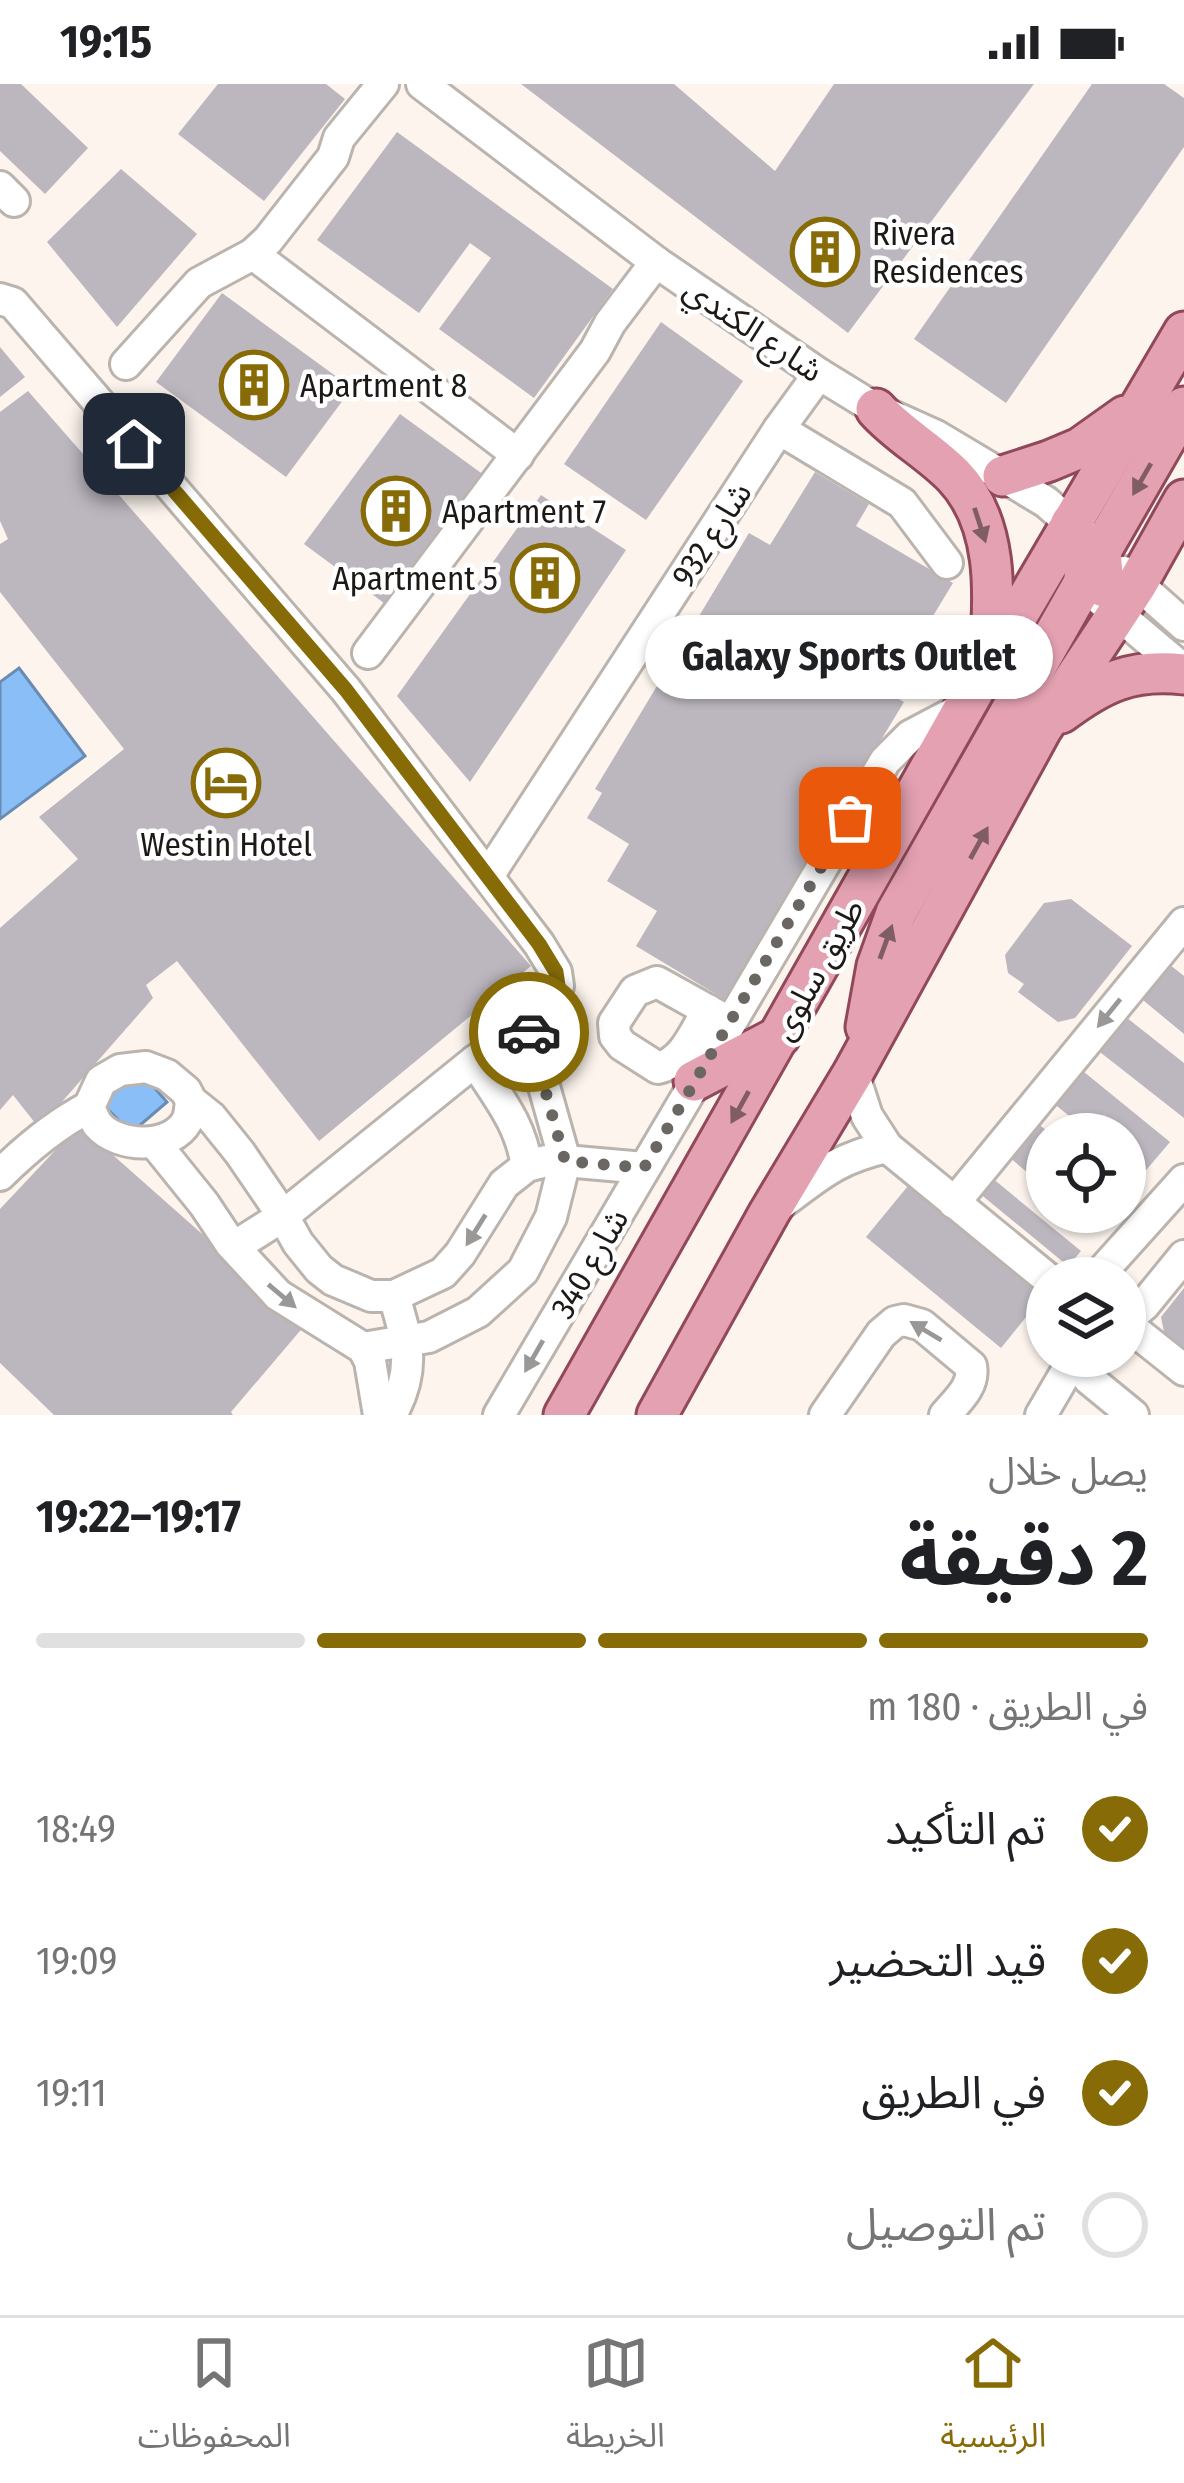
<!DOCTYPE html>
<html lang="ar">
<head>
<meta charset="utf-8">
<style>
	body { margin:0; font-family:"Fira Sans Condensed","Noto Sans Arabic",sans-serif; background:#f6f6f6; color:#202124; direction:rtl; height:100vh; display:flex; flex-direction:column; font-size:45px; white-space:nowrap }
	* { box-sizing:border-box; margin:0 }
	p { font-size:39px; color:#757577 }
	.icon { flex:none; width:66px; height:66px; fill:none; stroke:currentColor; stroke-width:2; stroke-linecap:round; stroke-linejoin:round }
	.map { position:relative; height:1331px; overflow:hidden; direction:ltr }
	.details { display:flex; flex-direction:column; background:#fff; flex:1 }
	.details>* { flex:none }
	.tools { position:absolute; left:1026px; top:1029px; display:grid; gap:24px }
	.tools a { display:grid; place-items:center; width:120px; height:120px; border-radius:50%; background:#fff; box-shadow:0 3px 9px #0004; font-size:60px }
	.pin { position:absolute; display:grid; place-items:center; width:102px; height:102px; color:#fff; margin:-51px; border-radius:24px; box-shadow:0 6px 18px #0006 }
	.courier { position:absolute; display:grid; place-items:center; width:120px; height:120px; margin:-60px; border:9px solid #866b07; border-radius:50%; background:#fff; color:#222; box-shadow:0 3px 15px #0007 }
	.bubble { position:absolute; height:84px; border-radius:42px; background:#fff; box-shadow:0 3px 9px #0004; font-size:39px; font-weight:700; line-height:84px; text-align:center; direction:rtl }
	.summary em { font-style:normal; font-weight:700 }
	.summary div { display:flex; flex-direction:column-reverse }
	.summary { display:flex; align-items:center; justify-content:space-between; height:204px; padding:0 36px }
	h1 { font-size:78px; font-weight:700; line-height:90px }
	.bar { display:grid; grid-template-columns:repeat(4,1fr); gap:18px 12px; align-content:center; height:144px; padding:0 36px }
	.bar i { height:15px; border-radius:9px; background:#e0e0e0 }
	.bar .active { background:#866b07 }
	.bar p { grid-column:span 4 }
	ol { padding:0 36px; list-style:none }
	li { display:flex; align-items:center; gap:36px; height:132px }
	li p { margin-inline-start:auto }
	li .icon { padding:12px; border-radius:50%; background:#866b07; color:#fff; stroke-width:4 }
	li:last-child { color:#757577 }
	li i { width:66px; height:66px; border:6px solid #e0e0e0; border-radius:50% }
	.status { display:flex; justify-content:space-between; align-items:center; height:84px; padding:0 60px; background:#fff; direction:ltr }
	.status svg { height:33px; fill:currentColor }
	.menu { display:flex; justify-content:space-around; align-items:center; height:168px; border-top:3px solid #e0e0e0; background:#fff; font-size:33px; color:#757577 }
	.menu a { display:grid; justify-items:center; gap:6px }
	.menu .active { color:#866b07 }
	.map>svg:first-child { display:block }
	.water { fill:#8abef7; stroke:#698cb4; stroke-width:3 }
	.building { fill:#bcb7bf }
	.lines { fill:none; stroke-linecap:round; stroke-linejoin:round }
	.minor-casing { stroke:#bbb4ae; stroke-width:36 }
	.major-casing { stroke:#914859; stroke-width:45 }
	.minor { stroke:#fff; stroke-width:30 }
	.major { stroke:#e3a1b1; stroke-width:39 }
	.oneway { fill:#805d64 }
	.oneway2 { fill:#999897 }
	.done { stroke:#6a6662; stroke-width:12; stroke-dasharray:0 21.6 }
	.route { stroke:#866b07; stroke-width:15 }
	.labels { text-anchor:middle; stroke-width:9; stroke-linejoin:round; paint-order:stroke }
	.poi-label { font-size:33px; fill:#1c1917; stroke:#fff; text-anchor:start }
	.street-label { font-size:33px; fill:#1c1917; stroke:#fff }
</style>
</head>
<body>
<div class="status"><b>19:15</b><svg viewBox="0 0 49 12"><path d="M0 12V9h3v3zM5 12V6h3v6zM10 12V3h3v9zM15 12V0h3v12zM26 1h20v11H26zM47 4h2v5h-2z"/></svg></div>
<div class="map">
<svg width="1184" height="1331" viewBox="0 0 1184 1331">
	<rect width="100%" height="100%" fill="#fcf4ed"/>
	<g class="water">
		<polygon points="19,584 85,672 0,735 0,598"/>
		<polygon points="128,994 151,1000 167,1018 131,1049 97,1014"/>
	</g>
	<g class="building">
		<polygon points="0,0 21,0 88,64 45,110 0,67"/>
		<polygon points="218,0 326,0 345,15 264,117 178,50"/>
		<polygon points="521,0 674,0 775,87 834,0 1034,0 848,249"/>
		<polygon points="1092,0 1164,0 1184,14 1184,63 1006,319 914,255"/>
		<polygon points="397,48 613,205 534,314 439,245 491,174 470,159 419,229 317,156"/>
		<polygon points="121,85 197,150 117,243 47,158"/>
		<polygon points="222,209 352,304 286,393 156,298"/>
		<polygon points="661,238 743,297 646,436 564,380"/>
		<polygon points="0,263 25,293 0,313"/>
		<polygon points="28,307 531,882 319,1057 177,877 146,901 153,914 39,1044 13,1011 0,1026 0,844 78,775 39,733 124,665 0,508 0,460 8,455 0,437 0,328"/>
		<polygon points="400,330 488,394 392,525 304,460"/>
		<polygon points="815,388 869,420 856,442 953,499 887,608 904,618 724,915 636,862 657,827 607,797 629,760 587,734 602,709 595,705 749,449 770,461"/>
		<polygon points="541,411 626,466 470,698 397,612"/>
		<polygon points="1071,815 1132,862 1075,934 1058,938 1018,908 1024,900 1008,889 1005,871 1044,819"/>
		<polygon points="1160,873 1184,892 1184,950 1132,907"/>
		<polygon points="1117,926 1184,979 1184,1034 1091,961"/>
		<polygon points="1073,979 1170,1058 1142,1091 1125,1078 1125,1050 1091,1050 1046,1013"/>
		<polygon points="1031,1034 1047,1047 1047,1105 1003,1068"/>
		<polygon points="79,1041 305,1241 231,1328 233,1331 54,1331 0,1279 0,1125"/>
		<polygon points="986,1089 1081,1167 1068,1182 973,1104"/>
		<polygon points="912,1097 1047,1207 1001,1264 866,1153"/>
		<polygon points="1074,1128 1114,1128 1098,1148"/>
		<polygon points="1184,1204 1184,1273 1166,1258 1161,1233"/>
	</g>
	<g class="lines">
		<defs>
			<g id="minor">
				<polyline points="422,0 656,178 819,290 876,325 936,352 1003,392 1046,418 1084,451"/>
				<polyline points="0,103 14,117"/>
				<polyline points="253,170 518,371"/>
				<polyline points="0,215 13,219 346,606 539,860 556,888 558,902 527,942 475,977 283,1132 234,1163"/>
				<polyline points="126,280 199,199 253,170 268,156 333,73 339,54 383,0"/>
				<polyline points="779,345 902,419 947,479"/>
				<polyline points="1124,488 1184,541"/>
				<polyline points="1101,516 1184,586"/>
				<polyline points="368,569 595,267 610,239 656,178"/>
				<polyline points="488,792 779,345 819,290"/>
				<path d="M708,926C695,947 684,978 658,984L622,961L615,952L614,939L635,907L657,898L729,938"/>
				<path d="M475,977C498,1014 520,1038 527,1082"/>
				<polyline points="853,989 867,1032 887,1063 1047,1194"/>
				<path d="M191,1017C190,1024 190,1031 187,1037C171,1066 118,1064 98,1041C94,1036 92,1029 89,1023L101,997L120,986L146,983L167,991L186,1007L191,1017L211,1033L240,1069L283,1132L298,1159L319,1185L333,1196L371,1212H394L443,1189L460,1170L504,1100L527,1082L546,1077H565L644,1084"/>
				<polyline points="154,1058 204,1120 230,1159 278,1211 363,1264 370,1277 379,1331"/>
				<path d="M0,1091C27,1064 55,1041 89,1023"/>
				<polyline points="954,1119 1184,839"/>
				<path d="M778,1122C820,1091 835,1075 887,1063"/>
				<polyline points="1096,1194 1184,1096"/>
				<polyline points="1125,1237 1144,1221 1184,1172"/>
				<polyline points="1125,1239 1184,1286"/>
				<polyline points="363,1264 429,1253 478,1228 523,1187 551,1133 565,1077 527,942"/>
				<polyline points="1069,1272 1089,1295 1133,1331"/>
				<path d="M391,1331C416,1287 408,1258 394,1212"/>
				<polyline points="499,1331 885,677 910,652 965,623"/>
				<path d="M825,1331L881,1250L895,1238L904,1236L922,1241L971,1282C975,1302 957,1317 945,1331"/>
				<polyline points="1041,1331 1072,1278"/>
			</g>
			<g id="major">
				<path d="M876,325C899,351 930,367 954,392C998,438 995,509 990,569"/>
				<polyline points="1003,392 1049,377 1080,364 1125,332"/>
				<polyline points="1104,503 1101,467 1184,323"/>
				<path d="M1061,629C1101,599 1131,584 1184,590"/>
				<path d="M866,943L877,882L896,829L1083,500C1088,477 1080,460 1071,439"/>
				<polyline points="694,997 780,952"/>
				<polyline points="564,1331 989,580 1184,248"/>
				<polyline points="657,1331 769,1129 853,989 1042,644 1137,500 1184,416"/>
			</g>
		</defs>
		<use href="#minor" class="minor-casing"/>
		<use href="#major" class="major-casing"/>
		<use href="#minor" class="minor"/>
		<use href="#major" class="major"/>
	</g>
	<defs><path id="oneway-solid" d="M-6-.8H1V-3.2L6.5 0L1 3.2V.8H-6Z" transform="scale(3)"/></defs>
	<g class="oneway">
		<use href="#oneway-solid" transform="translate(1142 395) rotate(120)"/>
		<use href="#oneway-solid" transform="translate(980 441) rotate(72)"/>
		<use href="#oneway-solid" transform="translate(979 759) rotate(-61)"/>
		<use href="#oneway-solid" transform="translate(886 858) rotate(-70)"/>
		<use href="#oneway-solid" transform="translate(740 1023) rotate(119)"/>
	</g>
	<g class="oneway2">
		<use href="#oneway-solid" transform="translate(1109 929) rotate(129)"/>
		<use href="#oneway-solid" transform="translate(476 1146) rotate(122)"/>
		<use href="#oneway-solid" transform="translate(282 1212) rotate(40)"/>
		<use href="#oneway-solid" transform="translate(926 1247) rotate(-149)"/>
		<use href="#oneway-solid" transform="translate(534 1272) rotate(120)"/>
	</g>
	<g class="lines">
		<polyline class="done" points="529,948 565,1077 644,1084 850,734"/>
		<polyline class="route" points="134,360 346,606 539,860 556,888 558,902 527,942 529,948"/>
	</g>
	<defs>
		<symbol id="building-ring" viewBox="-11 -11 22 22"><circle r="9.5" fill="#fff" stroke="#866b07" stroke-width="1.5"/><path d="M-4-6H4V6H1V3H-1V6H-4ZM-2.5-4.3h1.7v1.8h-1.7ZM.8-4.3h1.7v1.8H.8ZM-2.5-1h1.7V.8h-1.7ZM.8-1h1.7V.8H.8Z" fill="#866b07"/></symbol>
		<symbol id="hotel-ring" viewBox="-11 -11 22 22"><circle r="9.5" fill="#fff" stroke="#866b07" stroke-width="1.5"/><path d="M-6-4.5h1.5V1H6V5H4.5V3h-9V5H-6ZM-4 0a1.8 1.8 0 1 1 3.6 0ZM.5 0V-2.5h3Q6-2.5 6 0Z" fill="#866b07"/></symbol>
	</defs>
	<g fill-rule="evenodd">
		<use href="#building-ring" x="787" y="130" width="76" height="76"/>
		<use href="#building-ring" x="216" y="263" width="76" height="76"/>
		<use href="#building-ring" x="358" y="389" width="76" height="76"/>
		<use href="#building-ring" x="507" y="456" width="76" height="76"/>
		<use href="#hotel-ring" x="188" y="661" width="76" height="76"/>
	</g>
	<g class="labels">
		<g class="poi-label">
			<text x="872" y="161">Rivera<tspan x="872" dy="38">Residences</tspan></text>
			<text x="300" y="313">Apartment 8</text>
			<text x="442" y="439">Apartment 7</text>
			<text x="498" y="506" text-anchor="end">Apartment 5</text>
			<text x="226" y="772" text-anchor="middle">Westin Hotel</text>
		</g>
		<g class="street-label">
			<text transform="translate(754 245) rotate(34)" y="12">شارع الكندي</text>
			<text transform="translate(711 450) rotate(-57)" y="12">شارع 932</text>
			<text transform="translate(817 885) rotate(-61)" y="12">طريق سلوى</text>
			<text transform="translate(589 1179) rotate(-60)" y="12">شارع 340</text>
		</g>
	</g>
</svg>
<div class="tools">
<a><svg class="icon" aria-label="locate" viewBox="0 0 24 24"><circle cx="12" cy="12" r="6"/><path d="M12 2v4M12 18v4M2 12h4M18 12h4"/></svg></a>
<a><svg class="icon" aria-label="layers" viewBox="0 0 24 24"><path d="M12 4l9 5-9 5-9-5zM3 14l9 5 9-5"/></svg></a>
</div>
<div class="pin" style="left:850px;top:734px;background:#ea580c"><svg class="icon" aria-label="bag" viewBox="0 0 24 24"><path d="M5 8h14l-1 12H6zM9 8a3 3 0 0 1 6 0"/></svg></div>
<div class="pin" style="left:134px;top:360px;background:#1f2937"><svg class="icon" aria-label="home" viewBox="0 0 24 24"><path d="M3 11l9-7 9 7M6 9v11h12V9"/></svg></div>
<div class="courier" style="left:529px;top:948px"><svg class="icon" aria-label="car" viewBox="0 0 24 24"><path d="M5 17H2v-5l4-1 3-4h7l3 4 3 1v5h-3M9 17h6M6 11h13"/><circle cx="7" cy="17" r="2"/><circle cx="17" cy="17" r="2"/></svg></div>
<div class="bubble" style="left:645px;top:531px;width:408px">Galaxy Sports Outlet</div>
</div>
<section class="details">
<div class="summary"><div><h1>2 دقيقة</h1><p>يصل خلال</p></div><em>19:17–19:22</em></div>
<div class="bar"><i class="active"></i><i class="active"></i><i class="active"></i><i></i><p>في الطريق · 180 m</p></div>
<ol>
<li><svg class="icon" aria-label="check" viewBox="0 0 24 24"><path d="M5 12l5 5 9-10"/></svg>تم التأكيد<p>18:49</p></li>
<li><svg class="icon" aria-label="check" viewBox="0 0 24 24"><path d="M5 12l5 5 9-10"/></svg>قيد التحضير<p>19:09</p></li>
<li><svg class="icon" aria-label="check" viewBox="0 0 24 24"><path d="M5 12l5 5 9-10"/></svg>في الطريق<p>19:11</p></li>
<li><i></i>تم التوصيل</li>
</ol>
</section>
<nav class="menu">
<a class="active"><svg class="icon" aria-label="home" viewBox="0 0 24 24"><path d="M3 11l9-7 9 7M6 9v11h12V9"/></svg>الرئيسية</a>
<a><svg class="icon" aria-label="map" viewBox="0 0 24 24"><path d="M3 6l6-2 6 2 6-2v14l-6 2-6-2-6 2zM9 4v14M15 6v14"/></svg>الخريطة</a>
<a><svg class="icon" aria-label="saved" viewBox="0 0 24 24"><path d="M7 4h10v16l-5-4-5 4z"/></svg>المحفوظات</a>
</nav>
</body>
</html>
